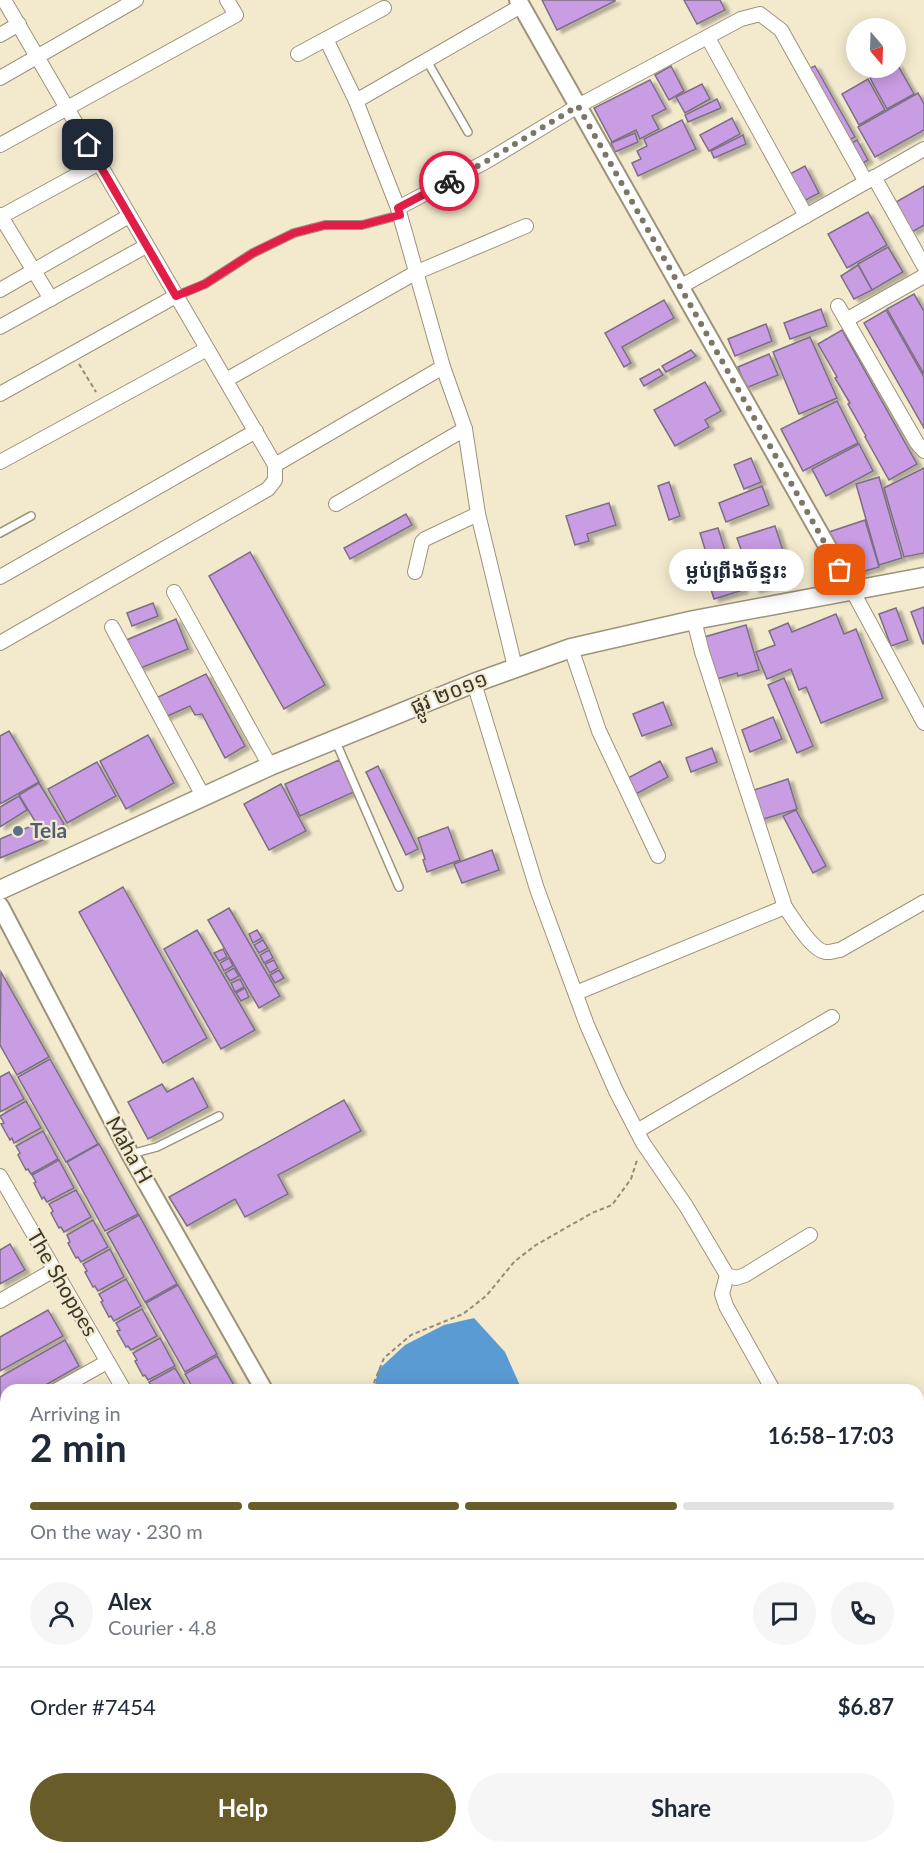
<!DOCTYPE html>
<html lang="en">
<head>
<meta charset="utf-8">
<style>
	body { margin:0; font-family:Lato,"Noto Sans Khmer",sans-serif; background:#f6f6f7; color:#1f2937; height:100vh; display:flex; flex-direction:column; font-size:22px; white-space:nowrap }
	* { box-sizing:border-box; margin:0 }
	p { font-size:20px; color:#747a83 }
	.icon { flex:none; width:33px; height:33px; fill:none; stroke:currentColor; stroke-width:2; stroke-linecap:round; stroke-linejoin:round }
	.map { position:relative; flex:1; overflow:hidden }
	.side { position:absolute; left:0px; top:1384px; width:924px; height:470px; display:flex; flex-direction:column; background:#fff; border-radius:18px 18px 0 0; box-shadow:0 3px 15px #0003 }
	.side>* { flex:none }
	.needle { width:39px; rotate:161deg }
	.buttons { position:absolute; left:846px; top:18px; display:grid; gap:12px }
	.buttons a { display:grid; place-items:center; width:60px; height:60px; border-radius:50%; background:#fff; box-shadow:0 3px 15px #0003; font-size:30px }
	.pin { position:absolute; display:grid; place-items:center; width:51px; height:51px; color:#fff; margin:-26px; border-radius:12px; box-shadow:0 3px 9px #0006 }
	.courier { position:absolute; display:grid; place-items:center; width:60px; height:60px; margin:-30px; border:4px solid #e11d48; border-radius:50%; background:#fff; color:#222; box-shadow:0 2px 8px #0007 }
	.bubble { position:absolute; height:42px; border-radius:21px; background:#fff; box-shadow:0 3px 15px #0003; font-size:20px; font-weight:700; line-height:42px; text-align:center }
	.headline em { font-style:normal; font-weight:700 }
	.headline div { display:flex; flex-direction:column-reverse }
	.headline { display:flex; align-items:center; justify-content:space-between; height:102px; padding:0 30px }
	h1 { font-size:39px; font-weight:700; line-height:45px }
	.bar { display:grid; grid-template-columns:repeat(4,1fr); gap:9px 6px; align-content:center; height:72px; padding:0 30px }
	.bar i { height:8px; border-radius:4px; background:#e0e1e3 }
	.bar .active { background:#685c29 }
	.bar p { grid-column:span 4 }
	.line { display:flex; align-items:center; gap:15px; padding:0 30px; border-top:2px solid #e0e1e3 }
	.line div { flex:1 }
	.round { display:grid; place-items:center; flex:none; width:63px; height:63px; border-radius:32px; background:#f6f6f7 }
	.action { display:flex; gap:12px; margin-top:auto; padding:12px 30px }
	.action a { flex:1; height:69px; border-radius:36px; background:#685c29; color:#fff; font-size:24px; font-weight:700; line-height:69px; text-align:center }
	.action a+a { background:#f6f6f7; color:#1f2937 }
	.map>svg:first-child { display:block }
	.water { fill:#5a9bd4 }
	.building { fill:#c89de3; stroke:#7b6e84; stroke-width:1.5; filter:url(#shadow) }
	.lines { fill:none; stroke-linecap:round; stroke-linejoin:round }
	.service-casing { stroke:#9c937a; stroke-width:10 }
	.minor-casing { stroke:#9c937a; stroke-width:16 }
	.tertiary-casing { stroke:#9c937a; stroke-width:20 }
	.secondary-casing { stroke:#9c937a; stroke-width:21 }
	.path { stroke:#928b78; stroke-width:2; stroke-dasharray:4.5 3; stroke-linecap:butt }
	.service { stroke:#fff; stroke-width:7 }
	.minor { stroke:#fff; stroke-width:14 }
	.tertiary { stroke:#fff; stroke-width:16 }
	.secondary { stroke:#fff; stroke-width:18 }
	.done { stroke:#7b7665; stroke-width:6; stroke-dasharray:0 10.8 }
	.route { stroke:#e11d48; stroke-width:8 }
	.service-dot { fill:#5c6f8a; stroke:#f3eace; stroke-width:2 }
	.labels { text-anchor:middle; stroke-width:4.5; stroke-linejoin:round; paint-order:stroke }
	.street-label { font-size:21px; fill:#3b372c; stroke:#f3eace }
	.service-label { font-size:21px; font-weight:bold; fill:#4e5e75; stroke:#f3eace; text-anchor:start }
</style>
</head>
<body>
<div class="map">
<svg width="924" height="1853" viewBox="0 0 924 1853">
	<defs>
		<filter id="shadow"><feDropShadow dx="5" dy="3" stdDeviation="1.5" flood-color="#0004"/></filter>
	</defs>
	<rect width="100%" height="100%" fill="#f3eace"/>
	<polygon class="water" points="474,1318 505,1352 522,1390 374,1390 378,1370 405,1345 444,1325"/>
	<g class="building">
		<polygon points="542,0 615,0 615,1 557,30"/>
		<polygon points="684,0 720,0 725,10 697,24"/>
		<polygon points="896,64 897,64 914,94 887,109 870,78 890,68 896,68"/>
		<polygon points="671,66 684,91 669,100 655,75"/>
		<polygon points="815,66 855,137 847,141 806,70"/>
		<polygon points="868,79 885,110 859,125 842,94"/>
		<polygon points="650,80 666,109 652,116 659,129 640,139 636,130 612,142 594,108"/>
		<polygon points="702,84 710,99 685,113 676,97"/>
		<polygon points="918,93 924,104 924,130 875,157 858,127"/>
		<polygon points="717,99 721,108 688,122 685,115"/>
		<polygon points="732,118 740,134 709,151 700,135"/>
		<polygon points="682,120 696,149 638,176 632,163 641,159 637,151 647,146 644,139"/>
		<polygon points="635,133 638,142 615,152 611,143"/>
		<polygon points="743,135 746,144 714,158 711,151"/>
		<polygon points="857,140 868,160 860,165 848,145"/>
		<polygon points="805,166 819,193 802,202 788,175"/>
		<polygon points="924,186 924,225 912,232 896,202"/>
		<polygon points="868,212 887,245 847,268 828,234"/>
		<polygon points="888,247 903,272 872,290 858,264"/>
		<polygon points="858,265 872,290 854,299 841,276"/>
		<polygon points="914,294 924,311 924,374 887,309"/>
		<polygon points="664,300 674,318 622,347 631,363 624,367 605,333"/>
		<polygon points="821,309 827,326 790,339 784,323"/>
		<polygon points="886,310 924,377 924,428 864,323"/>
		<polygon points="766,324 772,341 735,356 728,339"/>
		<polygon points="842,330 917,464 889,480 865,437 866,436 848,404 850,403 835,378 837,377 818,344"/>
		<polygon points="810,337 837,398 799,414 773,352"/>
		<polygon points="691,350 696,356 666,372 662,366"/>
		<polygon points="769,354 778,375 746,388 738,367"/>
		<polygon points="659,369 663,375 644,386 640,379"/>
		<polygon points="705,382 721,411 705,420 709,427 675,446 654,410"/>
		<polygon points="837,401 858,443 803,471 781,429"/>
		<polygon points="859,444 873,471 826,496 812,469"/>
		<polygon points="751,458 761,482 744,489 734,465"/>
		<polygon points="924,468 924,553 904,557 884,488"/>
		<polygon points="879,477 902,558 879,565 856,484"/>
		<polygon points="669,482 680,516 669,520 658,486"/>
		<polygon points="762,486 769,505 726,522 719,503"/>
		<polygon points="609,503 616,525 587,534 589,541 575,545 566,516"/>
		<polygon points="406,514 412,525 350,559 344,548"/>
		<polygon points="865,520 879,567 851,575 829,532"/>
		<polygon points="775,526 792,578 755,590 737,538"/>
		<polygon points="718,528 727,557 709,562 700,533"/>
		<polygon points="250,552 325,685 284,709 209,576"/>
		<polygon points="738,577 743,590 714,599 710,586"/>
		<polygon points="153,603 158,616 132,626 127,613"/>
		<polygon points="924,607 924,643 923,644 911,612"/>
		<polygon points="896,608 908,640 891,646 879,614"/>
		<polygon points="836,614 844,634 856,629 883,698 821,723 806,687 799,690 791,669 767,679 756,652 775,645 769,631 788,623 792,632"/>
		<polygon points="176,619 188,649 138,669 124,641"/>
		<polygon points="746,625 759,670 738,676 737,673 717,679 704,637"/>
		<polygon points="206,674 245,746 225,758 202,714 195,715 190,706 163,718 154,699"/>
		<polygon points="784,678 813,746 797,753 768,685"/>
		<polygon points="663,702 672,725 642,736 633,714"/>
		<polygon points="773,717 782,739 750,752 742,730"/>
		<polygon points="9,731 39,782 0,804 0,736"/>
		<polygon points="148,735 174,783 126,809 100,761"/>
		<polygon points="712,748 717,762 691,772 686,758"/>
		<polygon points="339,760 354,792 300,816 285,784"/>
		<polygon points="660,761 668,777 634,795 626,779"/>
		<polygon points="97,762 116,796 67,823 48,789"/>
		<polygon points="378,766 418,849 406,855 366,772"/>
		<polygon points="788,779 797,809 760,820 751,791"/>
		<polygon points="39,783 64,824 44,836 19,795"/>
		<polygon points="281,784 306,831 269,850 244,804"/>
		<polygon points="19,796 27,810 0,827 0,807"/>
		<polygon points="796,810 826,866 813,873 783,816"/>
		<polygon points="36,824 43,840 0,858 0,839"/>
		<polygon points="448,827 460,860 427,872 423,860 425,859 418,838"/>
		<polygon points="492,850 499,870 462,883 454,864"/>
		<polygon points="123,887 207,1038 163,1063 79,912"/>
		<polygon points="229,908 280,996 259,1008 208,920"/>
		<polygon points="197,930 255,1030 221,1049 164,949"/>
		<polygon points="257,930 262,938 253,943 249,934"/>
		<polygon points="263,940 268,948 259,953 254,945"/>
		<polygon points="223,949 227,957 219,961 214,953"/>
		<polygon points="269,950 273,958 264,963 260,955"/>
		<polygon points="229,958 233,966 224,971 220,963"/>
		<polygon points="274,960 278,968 270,973 265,964"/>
		<polygon points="234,968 239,976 230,981 225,973"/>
		<polygon points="279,970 284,978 275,983 270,975"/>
		<polygon points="1,972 49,1057 17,1075 0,1045"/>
		<polygon points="240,979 244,987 235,992 231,983"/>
		<polygon points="245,988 249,997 241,1001 236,993"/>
		<polygon points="50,1059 98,1144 66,1162 18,1077"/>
		<polygon points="9,1072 24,1099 0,1112 0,1077"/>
		<polygon points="193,1078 208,1107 148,1139 128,1102 162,1084 167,1092"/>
		<polygon points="344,1100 361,1131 278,1175 288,1194 245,1217 235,1199 187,1226 169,1197"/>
		<polygon points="26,1101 41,1128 14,1143 12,1138 10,1140 1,1124 4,1123 0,1116"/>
		<polygon points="43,1131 58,1159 31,1174 28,1169 26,1170 18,1155 20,1153 16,1146"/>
		<polygon points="99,1144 138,1214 105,1231 67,1162"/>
		<polygon points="59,1160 74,1188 47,1202 44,1197 42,1199 34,1183 36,1182 32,1175"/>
		<polygon points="76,1190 91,1217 64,1232 61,1227 59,1228 51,1213 53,1211 49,1204"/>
		<polygon points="139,1215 177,1284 145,1302 107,1233"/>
		<polygon points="93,1220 108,1247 81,1262 78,1257 76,1258 68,1243 70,1242 67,1235"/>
		<polygon points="10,1244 25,1270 0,1284 0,1250"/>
		<polygon points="110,1249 124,1277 98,1291 95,1286 93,1287 85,1272 87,1271 83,1264"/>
		<polygon points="126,1279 141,1306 114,1321 111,1316 109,1317 101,1302 103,1301 99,1294"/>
		<polygon points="178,1285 217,1354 185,1372 146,1303"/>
		<polygon points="142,1309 157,1336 131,1350 128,1346 126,1347 117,1331 120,1330 116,1323"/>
		<polygon points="48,1310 63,1336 0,1371 0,1337"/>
		<polygon points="160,1338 175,1366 148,1380 145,1375 143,1376 135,1361 137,1360 133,1353"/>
		<polygon points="65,1340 79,1366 37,1390 6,1390 6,1408 0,1411 0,1377"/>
		<polygon points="217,1356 237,1390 194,1390 185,1374"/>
		<polygon points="175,1368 188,1390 151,1390 153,1389 149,1382"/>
		<polygon points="0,1451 6,1462 6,1475 0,1478"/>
		<polygon points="6,1476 6,1510 0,1513 0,1479"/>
	</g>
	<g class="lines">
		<defs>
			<g id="service">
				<polyline points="427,61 468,132"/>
				<polyline points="176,296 205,284 253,253 294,233 325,225 362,225 400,215"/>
				<polyline points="0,533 31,516"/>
				<polyline points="336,742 399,887"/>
				<polyline points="131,1154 157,1147 219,1116"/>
			</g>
			<g id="minor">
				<polyline points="384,8 326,39 356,101 398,208 443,367 465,429 478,514 515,667"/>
				<polyline points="0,35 19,24"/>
				<polyline points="708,38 806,216"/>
				<polyline points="298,54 326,39"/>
				<polyline points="0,78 136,0"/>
				<polyline points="356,101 521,6"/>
				<polyline points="0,145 236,15 227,0"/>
				<polyline points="874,177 924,266"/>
				<polyline points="868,181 924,149"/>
				<polyline points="398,208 487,161 578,106 741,19 760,14 781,30 866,182 680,287"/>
				<polyline points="0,215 51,299"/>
				<polyline points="0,217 99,163"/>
				<polyline points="0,290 129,216"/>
				<polyline points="838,306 917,443 924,451"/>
				<polyline points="846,320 924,276"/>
				<polyline points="0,327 146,246"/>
				<polyline points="226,380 415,273 526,226"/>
				<polyline points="0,394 176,296"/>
				<polyline points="0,462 207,349"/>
				<polyline points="275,465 443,367"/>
				<polyline points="336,504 465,429"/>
				<polyline points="415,572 422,542 425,539 478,514"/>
				<polyline points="0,577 256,431"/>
				<polyline points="852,590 924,723"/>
				<polyline points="174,592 270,766"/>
				<path d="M694,620L702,652L785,907C793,918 812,951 826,952C829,953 836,950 840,950L924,902"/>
				<polyline points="112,627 203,796"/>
				<polyline points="0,643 268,489 275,480 275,465 4,0"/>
				<polyline points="571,648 599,731 658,856"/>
				<polyline points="474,683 537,889 587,1025 616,1091 643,1143 686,1206 727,1275 736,1278 745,1275 810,1235"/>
				<polyline points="576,993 785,907"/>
				<polyline points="637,1131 832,1017"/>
				<polyline points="0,1176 124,1390"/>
				<polyline points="727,1275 722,1294 726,1306 773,1390"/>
				<polyline points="0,1301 54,1270"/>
				<polyline points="57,1390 107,1362"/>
				<polyline points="0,1423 6,1420"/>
				<polyline points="918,1519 924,1518"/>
				<polyline points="0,1530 6,1527"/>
				<polyline points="0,1845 4,1853"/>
				<polyline points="522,1848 525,1853"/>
			</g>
			<g id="tertiary">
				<polyline points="518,0 852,590"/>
				<polyline points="0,906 130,1154 264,1390"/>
			</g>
			<g id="secondary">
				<polyline points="0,890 270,766 474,683 571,648 694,620 924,577"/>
				<polyline points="0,1684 6,1680"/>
			</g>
		</defs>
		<use href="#service" class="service-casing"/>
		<use href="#minor" class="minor-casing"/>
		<use href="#tertiary" class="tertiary-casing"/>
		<use href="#secondary" class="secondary-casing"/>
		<g class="path">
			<polyline points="79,364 96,392"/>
			<polyline points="371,1390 384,1358 411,1335 463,1314 486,1296 515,1261 536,1245 592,1213 612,1205 631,1179 637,1160"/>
		</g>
		<use href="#service" class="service"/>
		<use href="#minor" class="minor"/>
		<use href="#tertiary" class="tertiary"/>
		<use href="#secondary" class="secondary"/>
	</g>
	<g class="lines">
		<polyline class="done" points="449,181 487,161 578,106 840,570"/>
		<polyline class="route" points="88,145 176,296 205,284 253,253 294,233 325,225 362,225 400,215 398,208 449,181"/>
	</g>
	<circle class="service-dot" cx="18" cy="831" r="6"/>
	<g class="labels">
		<g class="street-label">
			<text transform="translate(449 693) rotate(-22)" y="7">ផ្លូវ ២០១១</text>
			<text transform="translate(129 1150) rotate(61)" y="7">Maha H</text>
			<text transform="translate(62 1283) rotate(60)" y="7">The Shoppes</text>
		</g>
		<g class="service-label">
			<text x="30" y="838">Tela</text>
		</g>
	</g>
</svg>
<div class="buttons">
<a><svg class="needle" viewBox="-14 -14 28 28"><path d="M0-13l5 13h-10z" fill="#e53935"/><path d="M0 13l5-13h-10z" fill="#747a83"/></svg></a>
</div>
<div class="pin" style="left:840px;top:570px;background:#ea580c"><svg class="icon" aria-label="bag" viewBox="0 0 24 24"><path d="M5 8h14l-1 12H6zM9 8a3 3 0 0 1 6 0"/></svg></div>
<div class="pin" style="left:88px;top:145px;background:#1f2937"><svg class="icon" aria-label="home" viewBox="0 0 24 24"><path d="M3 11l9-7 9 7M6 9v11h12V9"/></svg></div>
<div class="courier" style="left:449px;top:181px"><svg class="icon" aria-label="bike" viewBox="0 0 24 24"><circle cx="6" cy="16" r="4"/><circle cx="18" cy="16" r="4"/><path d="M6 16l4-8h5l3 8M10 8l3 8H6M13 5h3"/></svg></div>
<div class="bubble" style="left:669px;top:549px;width:135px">ម្លប់ព្រីងច័ន្ទរះ</div>
<section class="side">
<div class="headline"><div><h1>2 min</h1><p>Arriving in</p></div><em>16:58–17:03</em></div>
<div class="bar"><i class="active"></i><i class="active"></i><i class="active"></i><i></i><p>On the way · 230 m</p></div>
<div class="line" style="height:108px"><a class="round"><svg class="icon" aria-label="person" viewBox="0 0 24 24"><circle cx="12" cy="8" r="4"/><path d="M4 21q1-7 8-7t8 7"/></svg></a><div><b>Alex</b><p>Courier · 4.8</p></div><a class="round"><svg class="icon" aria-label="chat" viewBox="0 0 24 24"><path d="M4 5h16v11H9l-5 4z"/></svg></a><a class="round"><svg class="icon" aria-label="phone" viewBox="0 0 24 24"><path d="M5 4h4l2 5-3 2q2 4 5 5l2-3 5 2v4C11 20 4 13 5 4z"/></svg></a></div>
<div class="line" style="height:78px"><div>Order #7454</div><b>$6.87</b></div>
<div class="action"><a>Help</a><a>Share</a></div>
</section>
</div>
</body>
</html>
